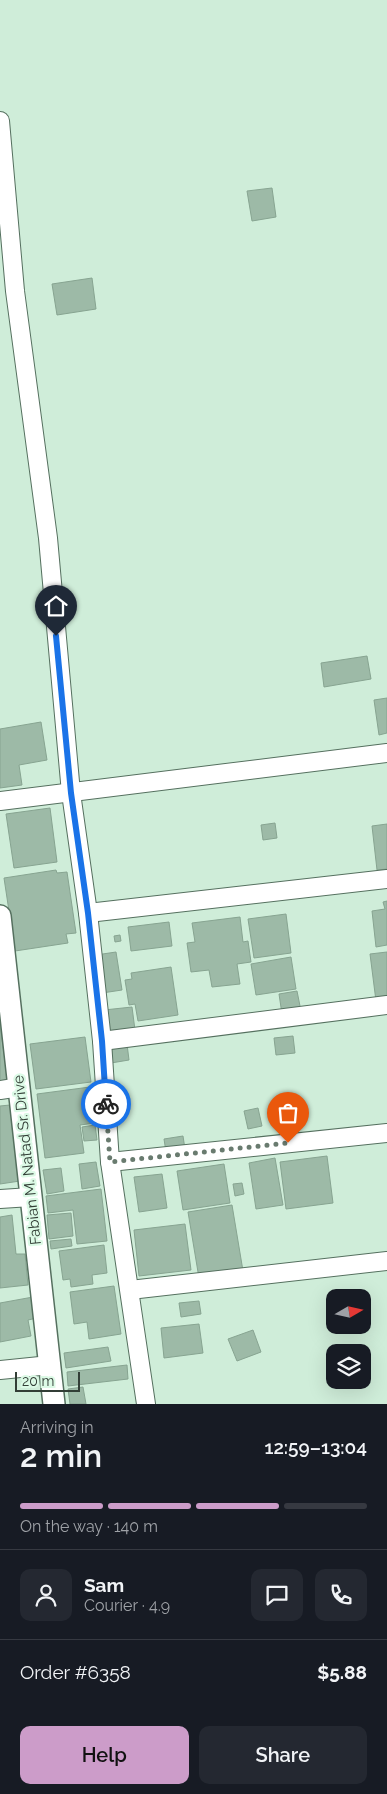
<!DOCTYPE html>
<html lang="en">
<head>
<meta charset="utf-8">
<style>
	body { margin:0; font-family:Raleway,sans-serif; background:#242831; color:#f1f3f6; height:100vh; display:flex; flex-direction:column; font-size:19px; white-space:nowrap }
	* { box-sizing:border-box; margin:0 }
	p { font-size:16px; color:#9ea1a6 }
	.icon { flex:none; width:28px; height:28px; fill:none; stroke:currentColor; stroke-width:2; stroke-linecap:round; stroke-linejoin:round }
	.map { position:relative; height:1404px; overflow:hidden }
	.sheet { display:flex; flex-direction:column; background:#171b24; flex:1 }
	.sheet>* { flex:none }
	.needle { width:32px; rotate:81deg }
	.buttons { position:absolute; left:326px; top:1289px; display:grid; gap:10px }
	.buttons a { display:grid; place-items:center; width:45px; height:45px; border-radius:10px; background:#171b24; box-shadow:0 5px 20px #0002; font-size:25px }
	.scale { position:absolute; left:15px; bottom:12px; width:65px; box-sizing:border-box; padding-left:5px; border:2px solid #323e36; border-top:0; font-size:14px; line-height:18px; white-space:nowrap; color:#323e36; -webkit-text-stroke:4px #dcfae6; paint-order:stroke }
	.pin { position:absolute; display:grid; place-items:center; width:42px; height:42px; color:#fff; margin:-51px -21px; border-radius:50% 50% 50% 0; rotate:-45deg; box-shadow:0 0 5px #0007 }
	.pin .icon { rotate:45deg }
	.courier { position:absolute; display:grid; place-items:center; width:50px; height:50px; margin:-25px; border:4px solid #1a73e8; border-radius:50%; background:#fff; color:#222; box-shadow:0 1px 6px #0007 }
	.summary em { font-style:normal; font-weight:600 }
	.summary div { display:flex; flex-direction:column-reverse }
	.summary { display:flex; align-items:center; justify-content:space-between; height:85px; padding:0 20px }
	h1 { font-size:32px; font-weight:600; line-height:38px }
	.bar { display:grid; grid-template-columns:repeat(4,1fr); gap:8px 5px; align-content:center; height:60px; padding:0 20px }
	.bar i { height:6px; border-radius:4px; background:#363941 }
	.bar .active { background:#cc9cc9 }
	.bar p { grid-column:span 4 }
	.line { display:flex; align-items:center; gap:12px; padding:0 20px; border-top:1px solid #363941 }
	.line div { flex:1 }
	.round { display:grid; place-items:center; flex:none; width:52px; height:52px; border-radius:10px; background:#242831 }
	.cta { display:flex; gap:10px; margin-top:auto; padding:10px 20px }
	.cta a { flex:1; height:58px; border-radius:10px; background:#cc9cc9; color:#111; font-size:20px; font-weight:600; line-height:58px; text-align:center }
	.cta a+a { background:#242831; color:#f1f3f6 }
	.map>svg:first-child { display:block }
	.building { fill:#9dbaa7; stroke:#87a491 }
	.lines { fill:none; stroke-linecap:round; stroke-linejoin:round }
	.minor-casing { stroke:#55705f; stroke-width:20 }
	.tertiary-casing { stroke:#55705f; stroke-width:24 }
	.minor { stroke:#fff; stroke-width:18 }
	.tertiary { stroke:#fff; stroke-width:21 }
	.done { stroke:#697b6f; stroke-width:5; stroke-dasharray:0 9 }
	.route { stroke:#1a73e8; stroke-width:6 }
	.labels { text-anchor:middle; stroke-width:4.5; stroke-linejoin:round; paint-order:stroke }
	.street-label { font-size:15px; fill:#323e36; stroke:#dcfae6 }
</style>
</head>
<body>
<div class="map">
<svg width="387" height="1404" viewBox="0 0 387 1404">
	<rect width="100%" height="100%" fill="#cfedd9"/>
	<g class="building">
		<polygon points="272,188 276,217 252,221 247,191"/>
		<polygon points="92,278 96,309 57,315 52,284"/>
		<polygon points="367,656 371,679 324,687 321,663"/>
		<polygon points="387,698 387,733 379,735 374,700"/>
		<polygon points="41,722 47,760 19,765 22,785 0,788 0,729"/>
		<polygon points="50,808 57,862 14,868 6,814"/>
		<polygon points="275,823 277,838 263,840 261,825"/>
		<polygon points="387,824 387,869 377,870 372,826"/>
		<polygon points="56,870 57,873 67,872 76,933 66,934 68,943 15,951 4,878"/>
		<polygon points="387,901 387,945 376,947 372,911 385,909 383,902"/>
		<polygon points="286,914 291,953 254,958 248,919"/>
		<polygon points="240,917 243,942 248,941 251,962 237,964 240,984 212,987 209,970 191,972 187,943 195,942 192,923"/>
		<polygon points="169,922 172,946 131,951 128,927"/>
		<polygon points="120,935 121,941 115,942 114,936"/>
		<polygon points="116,952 122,990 102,993 96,955"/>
		<polygon points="387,952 387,1000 376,1001 370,954"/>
		<polygon points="291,957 296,989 256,995 251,964"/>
		<polygon points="171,967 178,1015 138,1021 135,1004 129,1005 125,980 132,979 131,973"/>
		<polygon points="297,991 301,1011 282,1014 279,994"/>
		<polygon points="132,1007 135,1030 107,1033 104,1010"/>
		<polygon points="0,1025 8,1082 0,1084"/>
		<polygon points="293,1036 295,1053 276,1055 274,1038"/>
		<polygon points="85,1037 91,1082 36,1089 30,1044"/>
		<polygon points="127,1044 129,1060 111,1063 108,1046"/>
		<polygon points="90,1087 95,1123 80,1125 84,1153 45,1158 37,1094"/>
		<polygon points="10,1105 20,1181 0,1184 0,1106"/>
		<polygon points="258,1108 262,1126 248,1129 244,1111"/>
		<polygon points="95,1125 97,1140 84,1141 82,1127"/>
		<polygon points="183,1136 185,1149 166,1152 164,1139"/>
		<polygon points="327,1156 333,1203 286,1209 280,1162"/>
		<polygon points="275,1158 283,1205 256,1209 249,1163"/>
		<polygon points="96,1162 100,1186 82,1189 79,1164"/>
		<polygon points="224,1164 230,1203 183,1210 177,1171"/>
		<polygon points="61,1168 64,1191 47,1194 43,1170"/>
		<polygon points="162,1174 167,1208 139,1212 134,1177"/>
		<polygon points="242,1183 244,1194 235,1196 233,1184"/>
		<polygon points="101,1189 107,1241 77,1244 73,1210 48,1213 46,1196"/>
		<polygon points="232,1205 243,1271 199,1278 188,1212"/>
		<polygon points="71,1213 73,1236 49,1239 47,1215"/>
		<polygon points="12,1215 16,1254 25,1254 28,1285 0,1288 0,1217"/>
		<polygon points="185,1224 191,1270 139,1276 134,1230"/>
		<polygon points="71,1239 72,1246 51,1249 50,1241"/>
		<polygon points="104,1245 107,1273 92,1275 93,1284 71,1287 70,1279 63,1280 59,1251"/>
		<polygon points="114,1286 121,1334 89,1339 87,1322 74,1324 70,1292"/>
		<polygon points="33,1297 37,1318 28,1320 31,1336 0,1342 0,1303"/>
		<polygon points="199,1301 201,1314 181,1317 179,1303"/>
		<polygon points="199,1324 203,1353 164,1358 161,1328"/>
		<polygon points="253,1330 261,1352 237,1361 228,1339"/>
		<polygon points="108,1347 111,1361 66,1368 64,1353"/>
		<polygon points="127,1365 128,1379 68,1386 67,1372"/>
		<polygon points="83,1387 86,1404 70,1404 68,1389"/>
	</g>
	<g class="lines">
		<defs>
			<g id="minor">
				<polyline points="0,121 15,291 48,538 71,793 88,913 102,1041 110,1162 146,1404"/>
				<polyline points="0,801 387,753"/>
				<polyline points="88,913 387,879"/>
				<polyline points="102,1041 387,1005"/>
				<polyline points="0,1090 20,1087"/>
				<polyline points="110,1162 387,1133"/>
				<polyline points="0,1199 31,1197"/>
				<polyline points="130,1290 387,1261"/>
				<polyline points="0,1370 50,1365"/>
			</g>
			<polyline id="tertiary" points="0,916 54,1404"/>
		</defs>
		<use href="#minor" class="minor-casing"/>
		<use href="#tertiary" class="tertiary-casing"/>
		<use href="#minor" class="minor"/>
		<use href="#tertiary" class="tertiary"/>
	</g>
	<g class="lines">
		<polyline class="done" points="106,1104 110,1162 288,1143"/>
		<polyline class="route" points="56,636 71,793 88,913 102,1041 106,1104"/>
	</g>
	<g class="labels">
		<g class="street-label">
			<text transform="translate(27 1160) rotate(-96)" y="5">Fabian M. Natad Sr. Drive</text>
		</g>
	</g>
</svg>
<div class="buttons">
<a><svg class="needle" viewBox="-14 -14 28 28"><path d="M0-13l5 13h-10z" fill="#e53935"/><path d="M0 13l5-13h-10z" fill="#9ea1a6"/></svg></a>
<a><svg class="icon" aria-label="layers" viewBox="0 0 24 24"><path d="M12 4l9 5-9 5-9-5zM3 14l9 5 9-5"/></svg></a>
</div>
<div class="scale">20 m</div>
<div class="pin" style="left:288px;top:1143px;background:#ea580c"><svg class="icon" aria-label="bag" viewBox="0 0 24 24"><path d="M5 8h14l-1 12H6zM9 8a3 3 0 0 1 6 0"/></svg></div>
<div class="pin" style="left:56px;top:636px;background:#1f2937"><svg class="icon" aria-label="home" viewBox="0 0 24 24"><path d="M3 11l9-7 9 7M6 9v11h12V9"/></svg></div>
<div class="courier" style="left:106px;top:1104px"><svg class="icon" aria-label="bike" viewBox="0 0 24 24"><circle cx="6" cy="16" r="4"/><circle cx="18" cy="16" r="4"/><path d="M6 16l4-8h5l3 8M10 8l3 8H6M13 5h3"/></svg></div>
</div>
<section class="sheet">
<div class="summary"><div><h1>2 min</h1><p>Arriving in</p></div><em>12:59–13:04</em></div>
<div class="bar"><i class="active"></i><i class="active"></i><i class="active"></i><i></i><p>On the way · 140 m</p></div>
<div class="line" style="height:90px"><a class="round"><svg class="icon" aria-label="person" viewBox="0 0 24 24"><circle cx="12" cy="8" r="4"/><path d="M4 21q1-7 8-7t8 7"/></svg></a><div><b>Sam</b><p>Courier · 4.9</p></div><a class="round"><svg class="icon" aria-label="chat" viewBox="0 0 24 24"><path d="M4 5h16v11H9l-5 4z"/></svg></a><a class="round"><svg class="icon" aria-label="phone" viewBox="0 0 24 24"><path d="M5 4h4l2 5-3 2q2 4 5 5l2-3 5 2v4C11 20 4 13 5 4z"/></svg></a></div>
<div class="line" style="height:65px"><div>Order #6358</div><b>$5.88</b></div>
<div class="cta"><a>Help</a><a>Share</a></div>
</section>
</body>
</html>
